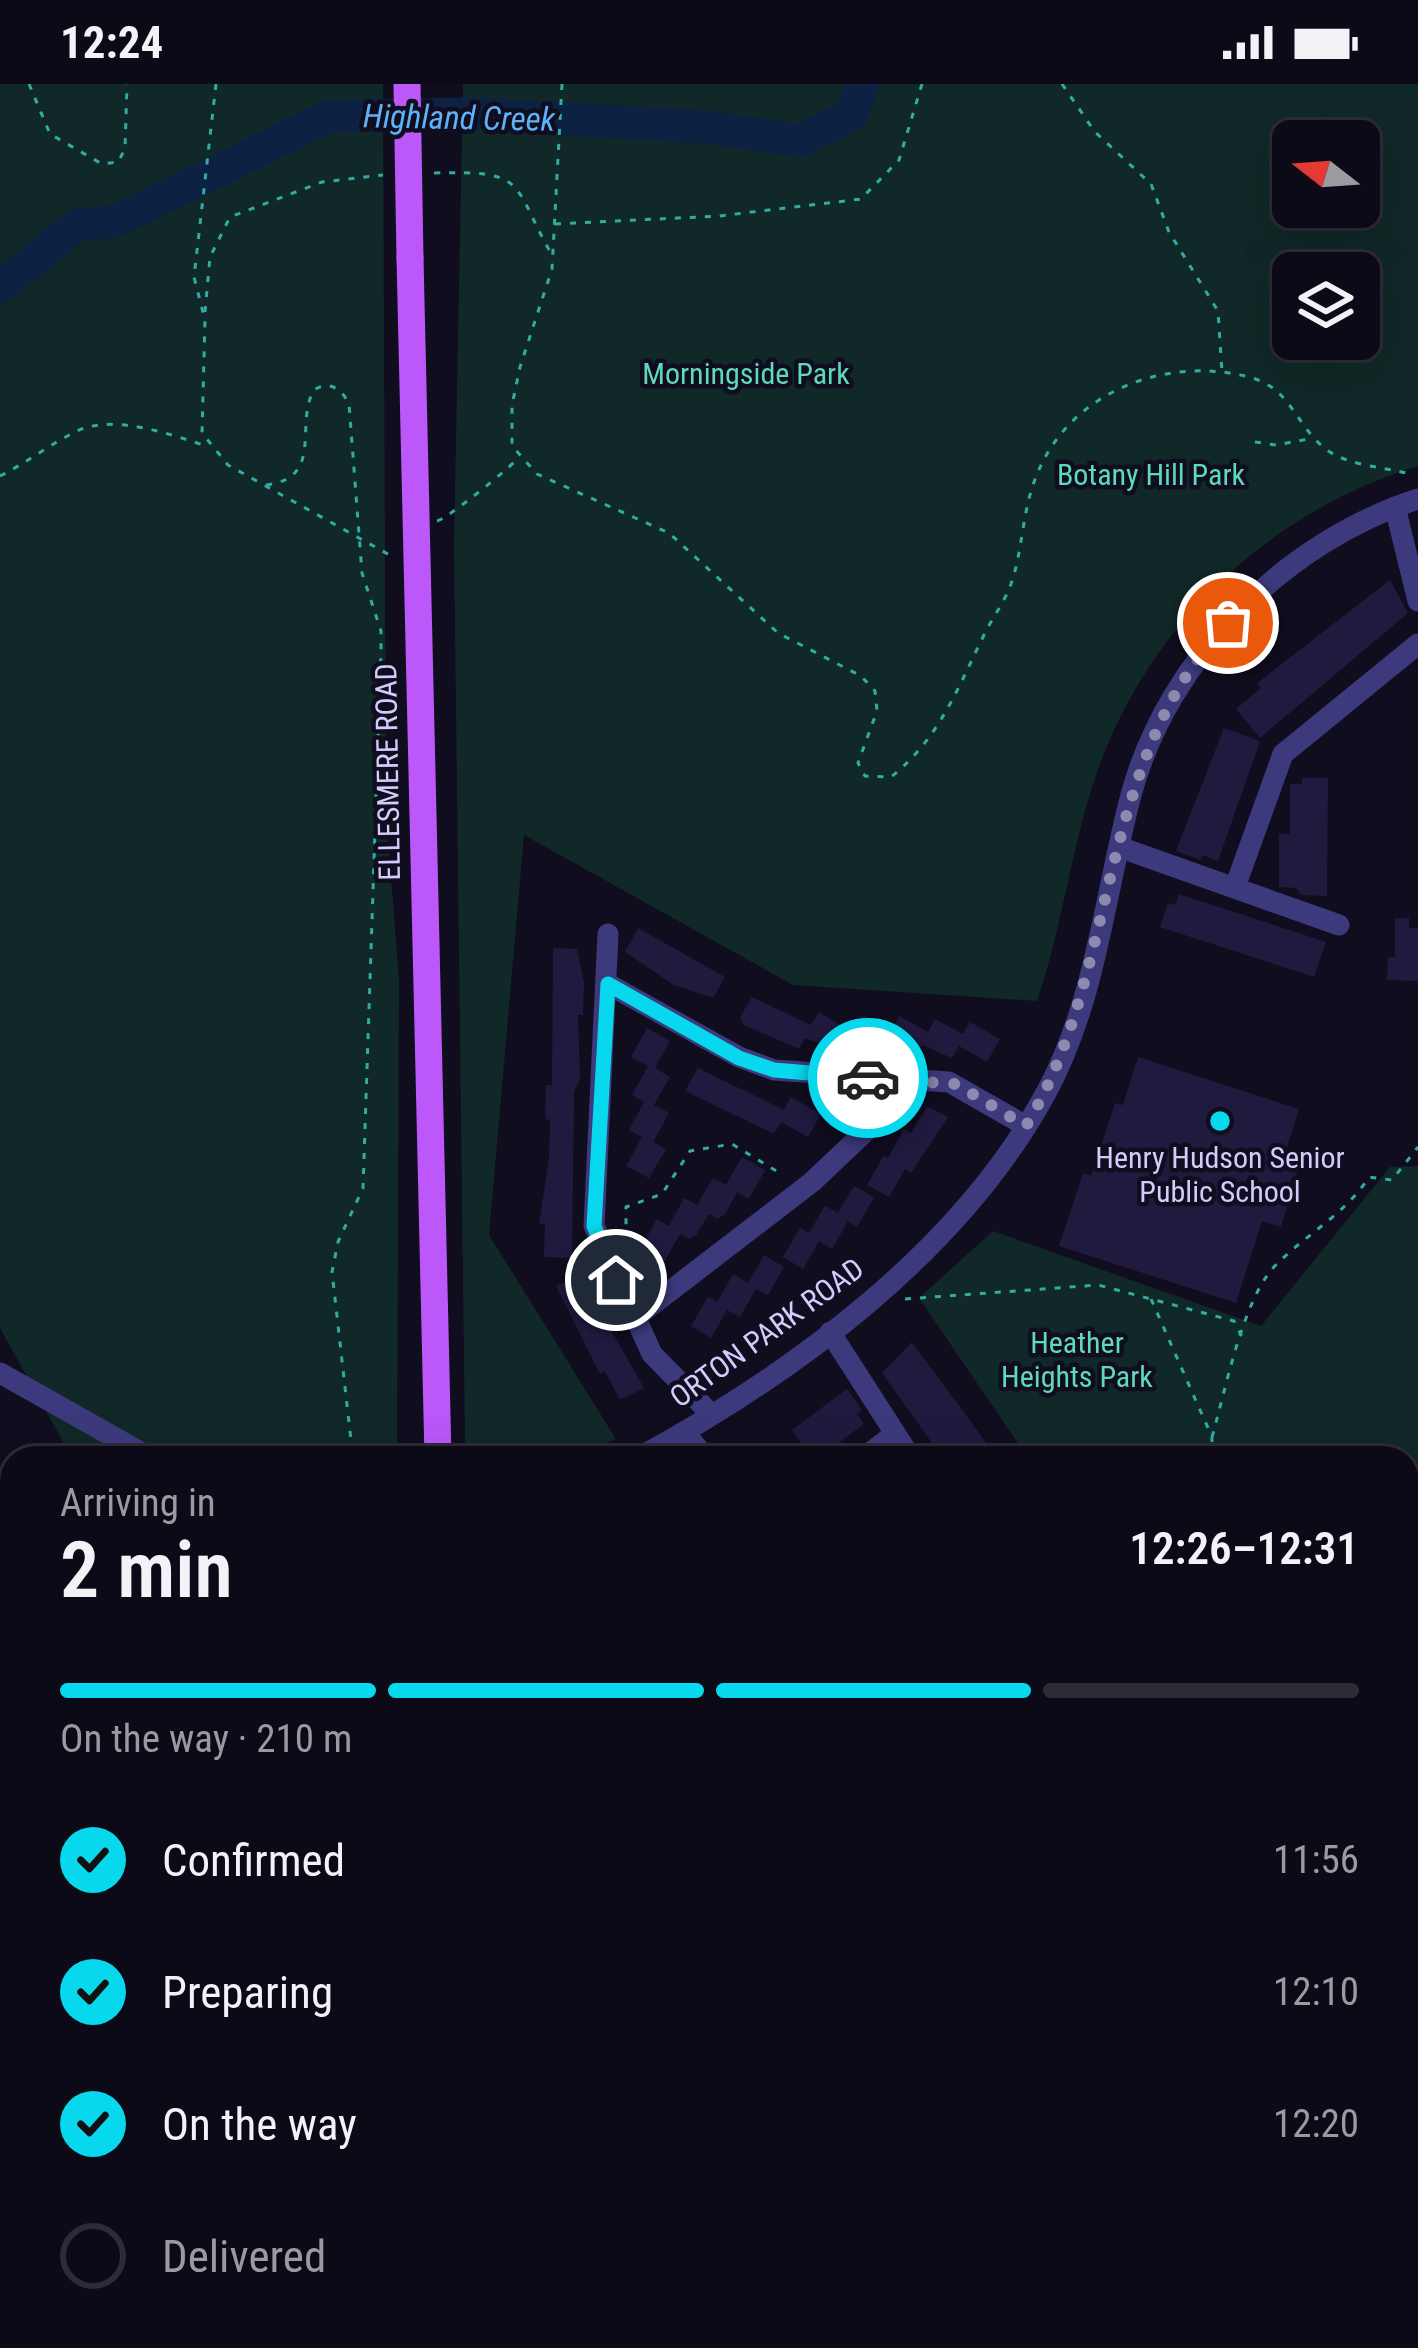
<!DOCTYPE html>
<html lang="en">
<head>
<meta charset="utf-8">
<style>
	body { margin:0; font-family:"Roboto Condensed",sans-serif; background:#151320; color:#f1f3f6; height:100vh; display:flex; flex-direction:column; font-size:45px; white-space:nowrap }
	* { box-sizing:border-box; margin:0 }
	p { font-size:39px; color:#9a9aa1 }
	.icon { flex:none; width:66px; height:66px; fill:none; stroke:currentColor; stroke-width:2; stroke-linecap:round; stroke-linejoin:round }
	.map { position:relative; flex:1; overflow:hidden }
	.drawer { position:absolute; left:0px; top:1362px; width:1419px; height:903px; display:flex; flex-direction:column; background:#0c0a17; border-radius:36px 36px 0 0; box-shadow:0 12px 48px #0002,0 0 0 3px #2c2b36 }
	.drawer>* { flex:none }
	.needle { width:78px; rotate:287deg }
	.fabs { position:absolute; left:1272px; top:36px; display:grid; gap:24px }
	.fabs a { display:grid; place-items:center; width:108px; height:108px; border-radius:18px; background:#0c0a17; box-shadow:0 12px 48px #0002,0 0 0 3px #2c2b36; font-size:60px }
	.pin { position:absolute; display:grid; place-items:center; width:102px; height:102px; color:#fff; margin:-51px; border:6px solid #fff; border-radius:50%; box-shadow:0 3px 12px #0007 }
	.courier { position:absolute; display:grid; place-items:center; width:120px; height:120px; margin:-60px; border:9px solid #08d8ed; border-radius:50%; background:#fff; color:#222; box-shadow:0 3px 15px #0007 }
	.head em { font-style:normal; font-weight:600 }
	.head div { display:flex; flex-direction:column-reverse }
	.head { display:flex; align-items:center; justify-content:space-between; height:204px; padding:0 60px }
	h1 { font-size:78px; font-weight:600; line-height:90px }
	.bar { display:grid; grid-template-columns:repeat(4,1fr); gap:18px 12px; align-content:center; height:144px; padding:0 60px }
	.bar i { height:15px; border-radius:9px; background:#2c2b36 }
	.bar .current { background:#08d8ed }
	.bar p { grid-column:span 4 }
	ol { padding:0 60px; list-style:none }
	li { display:flex; align-items:center; gap:36px; height:132px }
	li p { margin-inline-start:auto }
	li .icon { padding:12px; border-radius:50%; background:#08d8ed; color:#111; stroke-width:4 }
	li:last-child { color:#9a9aa1 }
	li i { width:66px; height:66px; border:6px solid #2c2b36; border-radius:50% }
	.status { display:flex; justify-content:space-between; align-items:center; height:84px; padding:0 60px; background:#0c0a17; direction:ltr }
	.status svg { height:33px; fill:currentColor }
	.map>svg:first-child { display:block }
	.green { fill:#102827; fill-rule:evenodd }
	.lines { fill:none; stroke-linecap:round; stroke-linejoin:round }
	.river { stroke:#0d2242; stroke-width:33 }
	.building { fill:#211a3f }
	.path { stroke:#31aca4; stroke-width:3; stroke-dasharray:6 9; stroke-linecap:butt }
	.minor { stroke:#3c3a7c; stroke-width:21 }
	.major { stroke:#bc57f9; stroke-width:27 }
	.major-bridge { stroke:#bc57f9; stroke-width:27 }
	.done { stroke:#8e89af; stroke-width:12; stroke-dasharray:0 21.6 }
	.route { stroke:#08d8ed; stroke-width:15 }
	.poi-dot { fill:#08d8ed; stroke:#100d1f; stroke-width:4.5 }
	.labels { text-anchor:middle; stroke-width:9; stroke-linejoin:round; paint-order:stroke }
	.park-label { font-size:30px; fill:#5cdaba; stroke:#100d1f }
	.street-label { font-size:30px; fill:#d2ccfd; stroke:#100d1f }
	.poi-label { font-size:30px; fill:#d2ccfd; stroke:#100d1f }
	.water-label { font-size:33px; font-style:italic; fill:#5eb2f9; stroke:#100d1f }
</style>
</head>
<body>
<div class="status"><b>12:24</b><svg viewBox="0 0 49 12"><path d="M0 12V9h3v3zM5 12V6h3v6zM10 12V3h3v9zM15 12V0h3v12zM26 1h20v11H26zM47 4h2v5h-2z"/></svg></div>
<div class="map">
<svg width="1418" height="2264" viewBox="0 0 1418 2264">
	<rect width="100%" height="100%" fill="#100d1f"/>
	<g class="green">
		<polygon points="0,0 383,0 386,727 399,897 397,1374 72,1374 0,1244"/>
		<path d="M463,0H1418V382C1260,431 1136,553 1089,713C1069,780 1060,850 1037,917L793,901L524,751L489,1151L616,1355L570,1374H470L465,1360L454,459ZM1293,57H1359V123H1293ZM1293,189H1359V255H1293Z"/>
		<polygon points="1418,1082 1418,1490 1407,1490 1407,1374 1028,1374 919,1214 993,1147 1261,1242 1390,1083"/>
		<polygon points="770,2253 1058,2253 1063,2264 776,2264"/>
	</g>
	<g class="lines">
		<polyline class="river" points="0,203 77,141 116,137 329,32 479,30 708,43 799,57 852,30 863,0"/>
	</g>
	<g class="building">
		<polygon points="1390,496 1408,529 1260,654 1236,625 1261,604 1257,599"/>
		<polygon points="1224,644 1260,657 1218,777 1202,771 1201,776 1176,767"/>
		<polygon points="1302,694 1328,694 1327,812 1301,811 1296,804 1279,803 1279,750 1290,750 1290,700 1302,700"/>
		<polygon points="1179,810 1326,858 1314,893 1160,843 1168,819 1175,821"/>
		<polygon points="1395,834 1409,834 1409,844 1418,844 1418,897 1387,896 1388,873 1395,873"/>
		<polygon points="638,844 725,893 713,914 674,901 625,868"/>
		<polygon points="553,864 577,865 584,898 583,931 578,931 580,995 574,1007 572,1174 544,1173 545,1140 539,1140 549,1074 550,1036 545,1035 546,1001 552,1001"/>
		<polygon points="752,913 811,941 819,928 847,945 835,965 805,954 799,965 744,941 740,933"/>
		<polygon points="863,931 891,947 899,932 928,948 935,935 963,950 970,938 1000,955 987,978 959,962 952,974 922,961 917,971 909,967 907,971 886,959 879,971 849,954"/>
		<polygon points="647,944 670,957 655,984 670,993 654,1021 669,1029 653,1058 666,1065 649,1094 626,1082 642,1053 629,1046 644,1018 632,1011 648,982 631,973"/>
		<polygon points="1138,973 1299,1025 1284,1073 1300,1079 1281,1143 1262,1137 1236,1219 1059,1162 1083,1089 1091,1092 1115,1019 1123,1021"/>
		<polygon points="698,984 784,1026 791,1013 821,1030 808,1053 781,1038 774,1050 685,1007"/>
		<polygon points="927,1022 948,1033 911,1089 905,1085 889,1113 867,1101 884,1071 888,1074 904,1045 911,1049"/>
		<polygon points="742,1073 765,1086 749,1115 737,1108 725,1130 718,1135 709,1130 696,1151 689,1155 680,1150 664,1178 640,1165 657,1135 669,1142 684,1114 697,1121 713,1094 726,1101"/>
		<polygon points="854,1102 874,1113 857,1143 848,1137 832,1165 819,1157 803,1185 783,1173 800,1144 809,1149 825,1122 838,1129"/>
		<polygon points="764,1171 784,1183 768,1211 756,1205 740,1233 727,1226 711,1254 691,1242 708,1213 717,1218 733,1190 748,1199"/>
		<polygon points="579,1190 644,1304 620,1316 605,1287 600,1290 556,1202"/>
		<polygon points="912,1258 979,1349 996,1374 965,1374 961,1368 944,1374 932,1359 882,1289"/>
		<polygon points="847,1305 862,1326 857,1330 864,1340 821,1372 814,1362 807,1367 792,1346"/>
	</g>
	<g class="lines">
		<g class="path">
			<polyline points="29,0 50,50 102,80 118,78 125,65 127,0"/>
			<polyline points="216,0 194,193 205,236 202,349 228,381 395,474"/>
			<path d="M562,0L552,185L520,283L512,321V362L537,390L669,449L778,549L861,592L875,607L877,627L858,679L865,692L891,693C940,654 958,603 985,549C993,533 1005,517 1011,500C1023,466 1022,427 1036,393C1068,309 1164,271 1249,293C1292,304 1295,342 1327,366C1347,381 1382,383 1406,389L1409,396"/>
			<polyline points="1062,0 1095,48 1151,100 1169,148 1218,227 1222,288"/>
			<path d="M434,89C530,86 511,100 552,171"/>
			<polyline points="555,140 719,132 861,115 899,76 922,0"/>
			<polyline points="205,228 210,173 230,133 322,98 383,91"/>
			<polyline points="1255,358 1276,361 1314,354"/>
			<path d="M0,392C26,379 49,361 75,348C111,329 170,350 206,362"/>
			<path d="M266,401C325,394 294,340 314,306C329,296 342,305 349,320L362,489L381,547V569L363,1104L338,1158L332,1188L353,1374"/>
			<path d="M437,437C447,435 511,383 517,375"/>
			<polyline points="618,1149 626,1147 626,1123 662,1110 690,1067 732,1060 783,1091"/>
			<polyline points="905,1215 1098,1201 1234,1237 1242,1253"/>
			<polyline points="1151,1215 1212,1353 1212,1374"/>
			<path d="M1212,1353C1225,1308 1242,1219 1273,1184C1304,1151 1345,1131 1369,1093L1392,1096L1418,1063"/>
			<polyline points="414,2253 414,2264"/>
		</g>
		<g class="minor">
			<polyline points="1395,423 1418,517"/>
			<polyline points="1119,763 1339,841"/>
			<polyline points="1235,803 1283,670 1418,560"/>
			<polyline points="608,850 594,1142 652,1270 711,1330"/>
			<polyline points="608,900 739,973 774,986 949,998 1026,1042"/>
			<polyline points="635,1234 812,1098 885,1029 894,996"/>
			<polyline points="830,1248 911,1374"/>
			<polyline points="0,1289 151,1374"/>
			<polyline points="684,1348 706,1374"/>
			<path d="M638,1374C794,1289 961,1167 1047,1007C1096,916 1105,809 1131,711C1168,574 1285,458 1418,415"/>
			<polyline points="863,1374 895,1350"/>
			<polyline points="0,1532 12,1555"/>
			<polyline points="1407,1683 1411,1604"/>
			<polyline points="0,2112 12,2108"/>
			<polyline points="1407,2114 1418,2125"/>
			<polyline points="252,2253 252,2264"/>
			<polyline points="1209,2253 1215,2264"/>
		</g>
		<g class="major">
			<polyline points="410,174 438,1374"/>
			<polyline points="461,2253 461,2264"/>
		</g>
		<polyline class="major-bridge" points="407,0 410,174"/>
	</g>
	<g class="lines">
		<path class="done" d="M868,994L956,1000L1026,1042C1121,885 1095,677 1228,539"/>
		<polyline class="route" points="616,1196 594,1142 608,900 739,974 774,986 868,994"/>
	</g>
	<circle class="poi-dot" cx="1220" cy="1037" r="12"/>
	<g class="labels">
		<g class="park-label">
			<text x="746" y="300">Morningside Park</text>
			<text x="1151" y="401">Botany Hill Park</text>
			<text x="1077" y="1269">Heather<tspan x="1077" dy="34">Heights Park</tspan></text>
		</g>
		<g class="street-label">
			<text transform="translate(388 688) rotate(-91)" y="10">ELLESMERE ROAD</text>
			<text transform="translate(767 1249) rotate(-36)" y="10">ORTON PARK ROAD</text>
		</g>
		<g class="poi-label">
			<text x="1220" y="1084">Henry Hudson Senior<tspan x="1220" dy="34">Public School</tspan></text>
		</g>
		<g class="water-label">
			<text transform="translate(459 33) rotate(1)" y="12">Highland Creek</text>
		</g>
	</g>
</svg>
<div class="fabs">
<a><svg class="needle" viewBox="-14 -14 28 28"><path d="M0-13l5 13h-10z" fill="#e53935"/><path d="M0 13l5-13h-10z" fill="#9a9aa1"/></svg></a>
<a><svg class="icon" aria-label="layers" viewBox="0 0 24 24"><path d="M12 4l9 5-9 5-9-5zM3 14l9 5 9-5"/></svg></a>
</div>
<div class="pin" style="left:1228px;top:539px;background:#ea580c"><svg class="icon" aria-label="bag" viewBox="0 0 24 24"><path d="M5 8h14l-1 12H6zM9 8a3 3 0 0 1 6 0"/></svg></div>
<div class="pin" style="left:616px;top:1196px;background:#1f2937"><svg class="icon" aria-label="home" viewBox="0 0 24 24"><path d="M3 11l9-7 9 7M6 9v11h12V9"/></svg></div>
<div class="courier" style="left:868px;top:994px"><svg class="icon" aria-label="car" viewBox="0 0 24 24"><path d="M5 17H2v-5l4-1 3-4h7l3 4 3 1v5h-3M9 17h6M6 11h13"/><circle cx="7" cy="17" r="2"/><circle cx="17" cy="17" r="2"/></svg></div>
<section class="drawer">
<div class="head"><div><h1>2 min</h1><p>Arriving in</p></div><em>12:26–12:31</em></div>
<div class="bar"><i class="current"></i><i class="current"></i><i class="current"></i><i></i><p>On the way · 210 m</p></div>
<ol>
<li><svg class="icon" aria-label="check" viewBox="0 0 24 24"><path d="M5 12l5 5 9-10"/></svg>Confirmed<p>11:56</p></li>
<li><svg class="icon" aria-label="check" viewBox="0 0 24 24"><path d="M5 12l5 5 9-10"/></svg>Preparing<p>12:10</p></li>
<li><svg class="icon" aria-label="check" viewBox="0 0 24 24"><path d="M5 12l5 5 9-10"/></svg>On the way<p>12:20</p></li>
<li><i></i>Delivered</li>
</ol>
</section>
</div>
</body>
</html>
